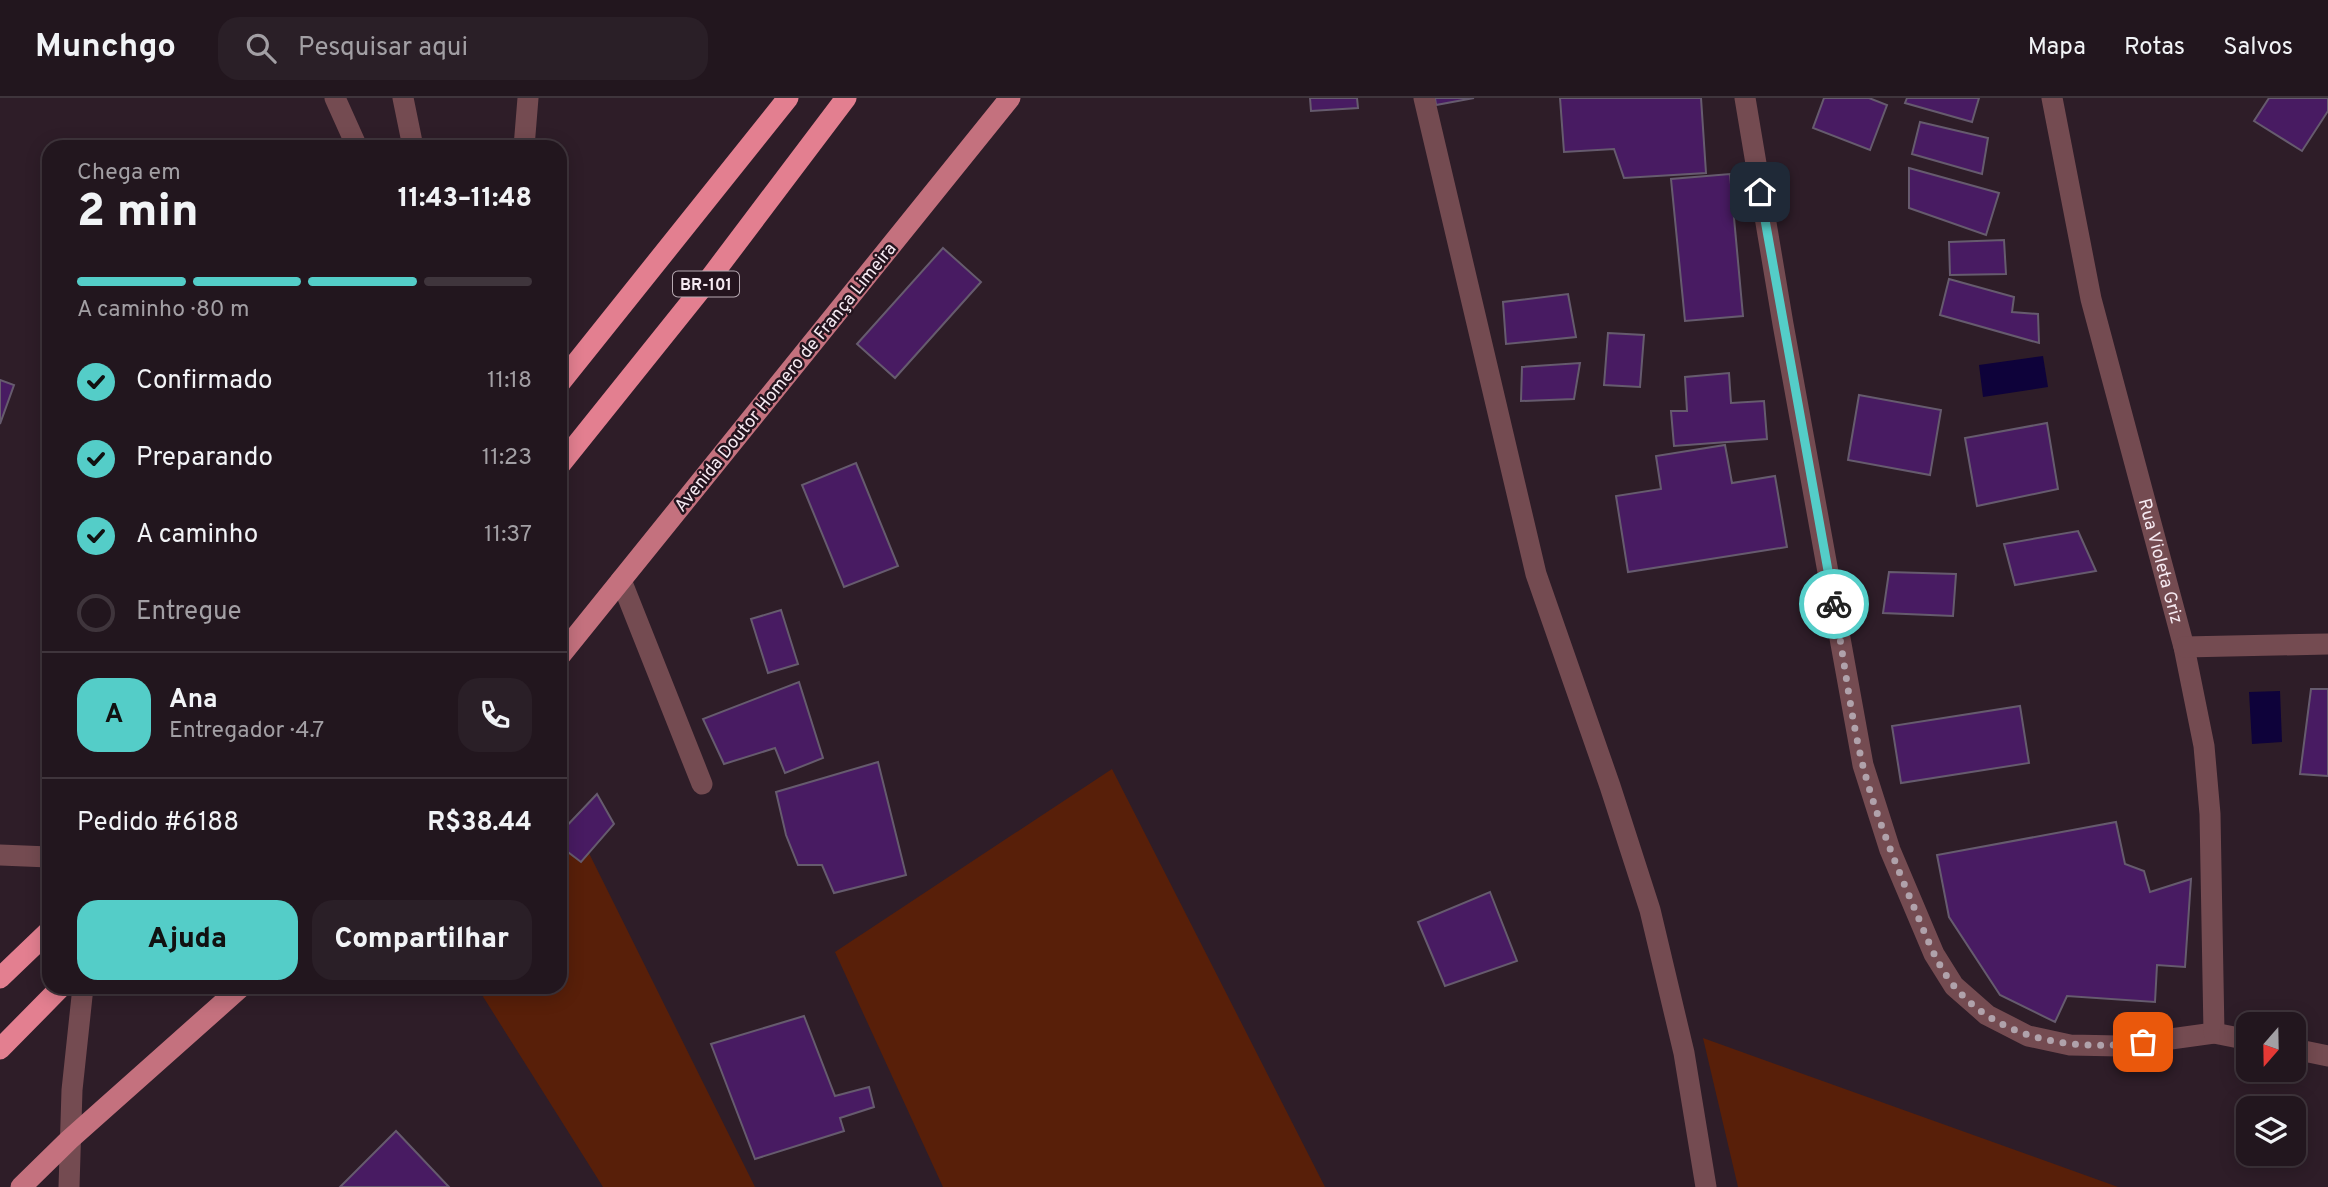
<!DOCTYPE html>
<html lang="pt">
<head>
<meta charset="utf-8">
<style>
	body { margin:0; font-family:Overpass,sans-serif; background:#2a1f27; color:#f1f3f6; height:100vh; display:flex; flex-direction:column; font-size:26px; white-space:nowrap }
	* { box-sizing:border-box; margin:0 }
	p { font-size:23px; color:#a29fa4 }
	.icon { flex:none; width:38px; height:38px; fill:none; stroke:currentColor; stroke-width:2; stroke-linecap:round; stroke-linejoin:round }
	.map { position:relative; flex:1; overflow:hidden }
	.drawer { position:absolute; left:42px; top:42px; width:525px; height:854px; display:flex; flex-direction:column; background:#22161e; border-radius:21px; box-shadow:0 4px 18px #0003,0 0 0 2px #3f353c }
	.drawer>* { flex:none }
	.needle { width:46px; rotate:200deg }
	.buttons { position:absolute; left:2236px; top:914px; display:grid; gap:14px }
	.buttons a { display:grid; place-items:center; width:70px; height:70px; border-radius:14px; background:#22161e; box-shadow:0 4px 18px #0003,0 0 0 2px #3f353c; font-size:35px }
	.pin { position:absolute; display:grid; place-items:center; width:60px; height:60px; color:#fff; margin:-30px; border-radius:14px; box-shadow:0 4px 10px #0006 }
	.courier { position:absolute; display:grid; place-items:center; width:70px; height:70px; margin:-35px; border:5px solid #54cdc8; border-radius:50%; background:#fff; color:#222; box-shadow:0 2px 9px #0007 }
	.head em { font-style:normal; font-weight:800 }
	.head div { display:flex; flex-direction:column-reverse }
	.head { display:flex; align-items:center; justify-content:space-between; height:119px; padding:0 35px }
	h1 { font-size:46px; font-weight:800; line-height:52px }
	.bar { display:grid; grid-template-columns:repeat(4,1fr); gap:10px 7px; align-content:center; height:84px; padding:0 35px }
	.bar i { height:9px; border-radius:5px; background:#3f353c }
	.bar .current { background:#54cdc8 }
	.bar p { grid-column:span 4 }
	.line { display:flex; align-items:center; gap:18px; padding:0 35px; border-top:2px solid #3f353c }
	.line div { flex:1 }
	.round { display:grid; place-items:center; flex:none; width:74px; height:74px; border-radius:21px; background:#2a1f27 }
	ol { padding:0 35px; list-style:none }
	li { display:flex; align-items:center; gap:21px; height:77px }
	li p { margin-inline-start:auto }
	li .icon { padding:7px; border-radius:50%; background:#54cdc8; color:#111; stroke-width:4 }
	li:last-child { color:#a29fa4 }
	li i { width:38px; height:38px; border:4px solid #3f353c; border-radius:50% }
	.action { display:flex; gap:14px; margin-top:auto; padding:14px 35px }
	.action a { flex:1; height:80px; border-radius:21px; background:#54cdc8; color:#111; font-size:28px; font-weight:800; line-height:80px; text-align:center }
	.action a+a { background:#2a1f27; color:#f1f3f6 }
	header { display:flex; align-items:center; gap:42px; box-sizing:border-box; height:98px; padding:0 35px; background:#22161e; border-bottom:2px solid #3f353c }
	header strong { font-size:33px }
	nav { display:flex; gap:38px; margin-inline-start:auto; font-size:24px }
	.search { width:490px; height:63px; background:#2a1f27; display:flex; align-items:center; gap:18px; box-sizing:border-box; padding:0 24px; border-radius:21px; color:#a29fa4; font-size:26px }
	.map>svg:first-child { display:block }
	.green { fill:#581f09 }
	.water { fill:#0e023a }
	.building { fill:#481b62; stroke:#665b6e; stroke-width:2 }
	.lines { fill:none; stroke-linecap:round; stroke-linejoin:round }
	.minor { stroke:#744b51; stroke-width:21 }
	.major { stroke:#c4717e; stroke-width:21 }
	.highway { stroke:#e37f90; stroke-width:21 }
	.done { stroke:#b0a2ab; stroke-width:7; stroke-dasharray:0 12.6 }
	.route { stroke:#54cdc8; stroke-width:9 }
	.labels { text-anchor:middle; stroke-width:5; stroke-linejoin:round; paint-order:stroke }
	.shield { fill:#24141e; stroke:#b7aab2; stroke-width:2 }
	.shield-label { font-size:16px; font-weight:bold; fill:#f6eaf2 }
	.street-label { font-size:18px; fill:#f6eaf2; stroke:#24141e }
</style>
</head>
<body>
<header>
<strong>Munchgo</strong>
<div class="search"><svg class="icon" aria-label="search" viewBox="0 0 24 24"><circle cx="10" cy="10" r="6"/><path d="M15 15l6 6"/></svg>Pesquisar aqui</div>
<nav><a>Mapa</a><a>Rotas</a><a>Salvos</a></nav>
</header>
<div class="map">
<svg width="2328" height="1089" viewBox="0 0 2328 1089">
	<rect width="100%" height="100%" fill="#2e1d28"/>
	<g class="green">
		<polygon points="1112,671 1325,1089 943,1089 835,854"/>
		<polygon points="573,723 755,1089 603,1089 477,889 560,889 560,728"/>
		<polygon points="1703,940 2118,1089 1738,1089"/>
	</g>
	<g class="water">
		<polygon points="2043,258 2048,289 1983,299 1979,267"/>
		<polygon points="2280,593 2282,644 2252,646 2249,594"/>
	</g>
	<g class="building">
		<polygon points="1310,0 1357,0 1358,10 1311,13"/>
		<polygon points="1435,0 1474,0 1436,7"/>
		<polygon points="1560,0 1701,0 1706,75 1624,80 1614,51 1564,54"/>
		<polygon points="1824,0 1869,0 1887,7 1870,52 1813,30"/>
		<polygon points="1907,0 1979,0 1972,24 1905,5"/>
		<polygon points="2269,0 2328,0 2328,13 2302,53 2254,23"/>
		<polygon points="1920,24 1988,40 1982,76 1912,56"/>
		<polygon points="1909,70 1999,95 1986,137 1909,110"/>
		<polygon points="1730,76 1743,218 1685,223 1671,81"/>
		<polygon points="2004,142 2006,176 1950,177 1949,144"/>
		<polygon points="943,150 981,184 895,280 857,246"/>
		<polygon points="1949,181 2014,199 2012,214 2038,216 2039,245 1940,217"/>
		<polygon points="1568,196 1576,239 1506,246 1503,204"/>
		<polygon points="1608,235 1644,237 1640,289 1604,287"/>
		<polygon points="1580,265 1574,301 1521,303 1522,269"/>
		<polygon points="1729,275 1731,305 1764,303 1767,341 1674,348 1671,313 1687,313 1685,279"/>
		<polygon points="0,282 14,287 0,326"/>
		<polygon points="1859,297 1941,312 1930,377 1848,362"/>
		<polygon points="2047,325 2058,391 1977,408 1965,340"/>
		<polygon points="1725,347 1732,385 1775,378 1787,449 1628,474 1616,398 1661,391 1656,358"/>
		<polygon points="856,365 898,468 844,489 802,387"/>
		<polygon points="2078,433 2096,473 2015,487 2004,446"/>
		<polygon points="1889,474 1956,476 1953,518 1883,515"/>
		<polygon points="781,512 798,566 768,575 751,521"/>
		<polygon points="799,584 823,660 785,675 775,650 724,666 703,621"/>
		<polygon points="2311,591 2328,591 2328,678 2300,676"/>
		<polygon points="2020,608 2029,665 1901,685 1892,628"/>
		<polygon points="878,664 906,777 834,795 822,767 798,767 786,737 776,694"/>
		<polygon points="597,696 614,726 581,764 560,748 560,735"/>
		<polygon points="2116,724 2125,766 2144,773 2150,794 2191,781 2185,869 2157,867 2155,904 2067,898 2055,924 2000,897 1949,819 1937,757"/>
		<polygon points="1490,794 1517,863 1445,888 1418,824"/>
		<polygon points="804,918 835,998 869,989 874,1009 840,1020 844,1033 755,1061 711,946"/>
		<polygon points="396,1033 449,1089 340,1089"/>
	</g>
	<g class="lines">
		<g class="minor">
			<polyline points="335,0 357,49"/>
			<polyline points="403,0 413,49"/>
			<polyline points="1424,0 1536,476 1610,688 1650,812 1684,955 1706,1089"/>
			<polyline points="1745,0 1783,226 1863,667 1890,752 1934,856 1954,888 1987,917 2028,938 2070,947 2120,948 2214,935 2249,942"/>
			<path id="s1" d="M2052,0L2091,201L2184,549L2204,648L2210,716L2214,935"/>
			<polyline points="524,49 528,0"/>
			<polyline points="621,482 702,686"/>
			<polyline points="2184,549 2328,546"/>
			<polyline points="0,757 49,759"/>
			<polyline points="2294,951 2328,958"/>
			<polyline points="69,1089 72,992 83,889"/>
		</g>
		<g class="major">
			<polyline points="560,558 1010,0"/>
			<polyline points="21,1089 69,1042 241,889"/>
		</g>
		<g class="highway">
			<polyline points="560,285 788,0"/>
			<polyline points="560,367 710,180 846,0"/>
			<polyline points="0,880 49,833"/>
			<polyline points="0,951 61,889"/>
		</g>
	</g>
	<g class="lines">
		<path class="done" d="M1834,506C1844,559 1850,615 1863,668C1875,715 1894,762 1913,807C1925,834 1935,865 1954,888C2000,943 2076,954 2143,944"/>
		<polyline class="route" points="1760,94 1834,506"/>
	</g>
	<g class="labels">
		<rect class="shield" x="673" y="173.5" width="66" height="25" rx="5"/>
		<g class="shield-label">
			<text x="706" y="192">BR-101</text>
		</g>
		<g class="street-label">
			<text transform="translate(785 279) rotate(-51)" y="6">Avenida Doutor Homero de França Limeira</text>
			<text dy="6" stroke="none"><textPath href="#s1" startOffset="476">Rua Violeta Griz</textPath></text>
		</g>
	</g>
</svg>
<div class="buttons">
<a><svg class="needle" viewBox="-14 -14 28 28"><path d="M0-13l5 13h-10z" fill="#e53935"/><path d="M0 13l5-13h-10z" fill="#a29fa4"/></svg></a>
<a><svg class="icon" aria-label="layers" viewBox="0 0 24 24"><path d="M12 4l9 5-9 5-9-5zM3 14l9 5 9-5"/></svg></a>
</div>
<div class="pin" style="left:2143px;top:944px;background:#ea580c"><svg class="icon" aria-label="bag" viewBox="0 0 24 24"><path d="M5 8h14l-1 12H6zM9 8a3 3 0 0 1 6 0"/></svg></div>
<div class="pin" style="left:1760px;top:94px;background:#1f2937"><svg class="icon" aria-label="home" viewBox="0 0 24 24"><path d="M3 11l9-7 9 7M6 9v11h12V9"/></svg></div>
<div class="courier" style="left:1834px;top:506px"><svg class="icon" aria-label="bike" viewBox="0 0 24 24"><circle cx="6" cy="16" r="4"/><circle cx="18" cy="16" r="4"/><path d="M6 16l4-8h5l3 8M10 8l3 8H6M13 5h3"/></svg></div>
<section class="drawer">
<div class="head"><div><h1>2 min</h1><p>Chega em</p></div><em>11:43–11:48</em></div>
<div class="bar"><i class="current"></i><i class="current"></i><i class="current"></i><i></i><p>A caminho · 80 m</p></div>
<ol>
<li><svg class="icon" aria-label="check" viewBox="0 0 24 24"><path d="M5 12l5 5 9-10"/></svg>Confirmado<p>11:18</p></li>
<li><svg class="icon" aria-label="check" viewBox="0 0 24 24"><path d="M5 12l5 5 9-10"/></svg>Preparando<p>11:23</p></li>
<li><svg class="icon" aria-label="check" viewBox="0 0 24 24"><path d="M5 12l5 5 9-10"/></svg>A caminho<p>11:37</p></li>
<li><i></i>Entregue</li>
</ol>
<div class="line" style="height:126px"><b class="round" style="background:#54cdc8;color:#111">A</b><div><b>Ana</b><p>Entregador · 4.7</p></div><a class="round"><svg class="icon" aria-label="phone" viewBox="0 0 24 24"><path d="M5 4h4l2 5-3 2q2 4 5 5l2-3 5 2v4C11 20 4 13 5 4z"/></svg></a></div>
<div class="line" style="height:91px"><div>Pedido #6188</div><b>R$38.44</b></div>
<div class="action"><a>Ajuda</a><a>Compartilhar</a></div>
</section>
</div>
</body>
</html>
